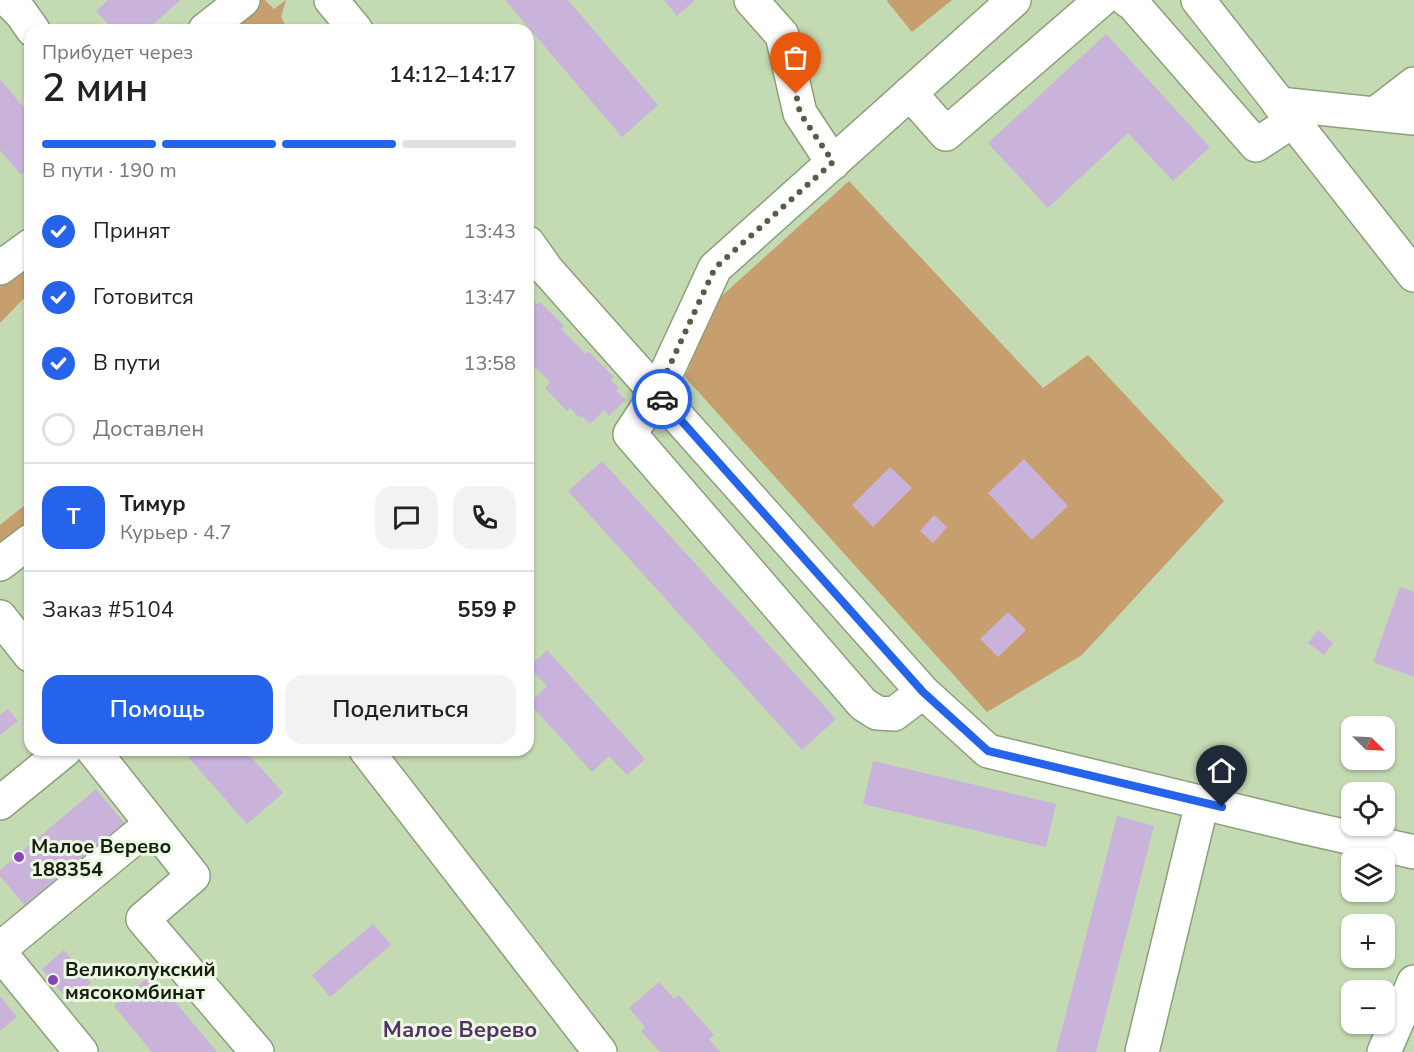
<!DOCTYPE html>
<html lang="ru">
<head>
<meta charset="utf-8">
<style>
	body { margin:0; font-family:"Nunito Sans",sans-serif; background:#f2f2f2; color:#222; height:100vh; display:flex; flex-direction:column; font-size:22px; white-space:nowrap }
	* { box-sizing:border-box; margin:0 }
	p { font-size:20px; color:#767676 }
	.icon { flex:none; width:33px; height:33px; fill:none; stroke:currentColor; stroke-width:2; stroke-linecap:round; stroke-linejoin:round }
	.map { position:relative; flex:1; overflow:hidden }
	.details { position:absolute; left:24px; top:24px; width:510px; height:732px; display:flex; flex-direction:column; background:#fff; border-radius:18px; box-shadow:0 2px 4px #0004 }
	.details>* { flex:none }
	.needle { width:39px; rotate:114deg }
	.fabs { position:absolute; left:1341px; top:716px; display:grid; gap:12px }
	.fabs a { display:grid; place-items:center; width:54px; height:54px; border-radius:12px; background:#fff; box-shadow:0 2px 4px #0004; font-size:30px }
	.pin { position:absolute; display:grid; place-items:center; width:51px; height:51px; color:#fff; margin:-62px -26px; border-radius:50% 50% 50% 0; rotate:-45deg; box-shadow:0 0 6px #0007 }
	.pin .icon { rotate:45deg }
	.courier { position:absolute; display:grid; place-items:center; width:60px; height:60px; margin:-30px; border:4px solid #2563eb; border-radius:50%; background:#fff; color:#222; box-shadow:0 2px 8px #0007 }
	.headline em { font-style:normal; font-weight:600 }
	.headline div { display:flex; flex-direction:column-reverse }
	.headline { display:flex; align-items:center; justify-content:space-between; height:102px; padding:0 18px }
	h1 { font-size:39px; font-weight:600; line-height:45px }
	.bar { display:grid; grid-template-columns:repeat(4,1fr); gap:9px 6px; align-content:center; height:72px; padding:0 18px }
	.bar i { height:8px; border-radius:4px; background:#e0e0e0 }
	.bar .on { background:#2563eb }
	.bar p { grid-column:span 4 }
	.line { display:flex; align-items:center; gap:15px; padding:0 18px; border-top:2px solid #e0e0e0 }
	.line div { flex:1 }
	.round { display:grid; place-items:center; flex:none; width:63px; height:63px; border-radius:18px; background:#f2f2f2 }
	ol { padding:0 18px; list-style:none }
	li { display:flex; align-items:center; gap:18px; height:66px }
	li p { margin-inline-start:auto }
	li .icon { padding:6px; border-radius:50%; background:#2563eb; color:#fff; stroke-width:4 }
	li:last-child { color:#767676 }
	li i { width:33px; height:33px; border:3px solid #e0e0e0; border-radius:50% }
	.button { display:flex; gap:12px; margin-top:auto; padding:12px 18px }
	.button a { flex:1; height:69px; border-radius:18px; background:#2563eb; color:#fff; font-size:24px; font-weight:600; line-height:69px; text-align:center }
	.button a+a { background:#f2f2f2; color:#222 }
	.map>svg:first-child { display:block }
	.green { fill:#c79e6d }
	.building { fill:#c9b3da }
	.lines { fill:none; stroke-linecap:round; stroke-linejoin:round }
	.minor-casing { stroke:#8ba07a; stroke-width:36 }
	.minor { stroke:#fff; stroke-width:33 }
	.done { stroke:#536048; stroke-width:6; stroke-dasharray:0 10.8 }
	.route { stroke:#2563eb; stroke-width:8 }
	.poi-dot { fill:#8c44b6; stroke:#ebf7e2; stroke-width:2 }
	.labels { text-anchor:middle; stroke-width:6; stroke-linejoin:round; paint-order:stroke }
	.poi-label { font-size:20px; font-weight:bold; fill:#161e0f; stroke:#ebf7e2; text-anchor:start }
	.quarter-label { font-size:22px; font-weight:bold; fill:#533169; stroke:#ebf7e2 }
</style>
</head>
<body>
<div class="map">
<svg width="1414" height="1052" viewBox="0 0 1414 1052">
	<rect width="100%" height="100%" fill="#c4dab2"/>
	<g class="green">
		<polygon points="255,0 265,0 274,9 286,0 281,17 288,30 220,30"/>
		<polygon points="888,0 952,0 912,32 887,1"/>
		<polygon points="849,181 1043,388 1088,355 1224,501 1082,655 987,712 685,377 716,301"/>
		<polygon points="30,263 30,292 0,323 0,287"/>
		<polygon points="30,501 30,523 0,549 0,525"/>
	</g>
	<g class="building">
		<polygon points="108,0 180,0 147,30 114,30 96,11"/>
		<polygon points="505,0 568,0 658,105 622,137"/>
		<polygon points="664,0 695,0 677,16"/>
		<polygon points="1106,34 1210,147 1173,181 1128,133 1048,208 988,143"/>
		<polygon points="0,79 30,115 30,168 21,175 0,150"/>
		<polygon points="530,297 537,304 540,302 564,326 561,329 586,354 588,351 614,377 611,380 619,388 616,390 626,400 609,416 604,410 590,424 582,416 580,418 570,408 567,411 545,388 550,382 535,367 532,369 528,365 528,298"/>
		<polygon points="1024,459 1068,506 1032,540 988,493"/>
		<polygon points="602,461 836,719 802,750 568,491"/>
		<polygon points="890,467 912,488 873,527 852,505"/>
		<polygon points="934,515 947,527 933,543 920,531"/>
		<polygon points="1400,587 1414,592 1414,677 1373,662"/>
		<polygon points="1008,612 1026,630 998,657 980,639"/>
		<polygon points="1318,630 1333,643 1324,655 1308,643"/>
		<polygon points="547,650 645,759 627,775 609,756 592,772 529,703 547,686 529,667"/>
		<polygon points="8,709 18,721 0,735 0,715"/>
		<polygon points="182,750 245,750 283,793 247,824"/>
		<polygon points="873,761 1056,804 1046,847 863,804"/>
		<polygon points="96,789 126,825 28,909 0,876 0,870"/>
		<polygon points="1117,816 1154,826 1096,1052 1056,1052"/>
		<polygon points="373,924 391,945 330,997 312,975"/>
		<polygon points="64,950 91,983 69,1002 42,969"/>
		<polygon points="152,974 217,1052 152,1052 114,1006"/>
		<polygon points="659,982 674,999 679,995 714,1035 709,1039 720,1052 660,1052 641,1031 645,1027 629,1008"/>
		<polygon points="0,996 17,1017 0,1031"/>
	</g>
	<g class="lines">
		<defs>
			<g id="minor">
				<polyline points="8,0 21,13 33,30"/>
				<polyline points="331,0 356,30"/>
				<polyline points="751,0 782,35 800,113 833,163"/>
				<polyline points="1127,0 1133,4 1256,145 1293,121"/>
				<polyline points="1198,0 1414,275"/>
				<polyline points="205,30 243,0"/>
				<polyline points="910,93 946,134 1101,0"/>
				<polyline points="1279,104 1414,118"/>
				<polyline points="1375,114 1414,84"/>
				<polyline points="528,243 547,270 923,692 988,751 1299,826 1414,852"/>
				<polyline points="0,268 30,246"/>
				<polyline points="0,564 30,541"/>
				<polyline points="0,617 30,655"/>
				<polyline points="923,692 894,714 877,713 863,704 630,434 657,393 715,268 1014,0"/>
				<polyline points="93,750 193,876 143,919 257,1052"/>
				<polyline points="366,750 600,1052"/>
				<polyline points="0,803 65,750"/>
				<polyline points="0,949 151,824"/>
				<polyline points="0,953 81,1052"/>
				<polyline points="1142,1052 1202,803"/>
				<polyline points="1384,1052 1414,982"/>
			</g>
		</defs>
		<use href="#minor" class="minor-casing"/>
		<use href="#minor" class="minor"/>
	</g>
	<g class="lines">
		<polyline class="done" points="662,399 657,393 715,268 833,162 800,113 796,94"/>
		<polyline class="route" points="662,399 923,692 988,751 1222,807"/>
	</g>
	<g class="poi-dot">
		<circle cx="19" cy="857" r="6"/>
		<circle cx="53" cy="980" r="6"/>
	</g>
	<g class="labels">
		<g class="poi-label">
			<text x="31" y="853">Малое Верево<tspan x="31" dy="23">188354</tspan></text>
			<text x="65" y="976">Великолукский<tspan x="65" dy="23">мясокомбинат</tspan></text>
		</g>
		<g class="quarter-label">
			<text x="460" y="1037">Малое Верево</text>
		</g>
	</g>
</svg>
<div class="fabs">
<a><svg class="needle" viewBox="-14 -14 28 28"><path d="M0-13l5 13h-10z" fill="#e53935"/><path d="M0 13l5-13h-10z" fill="#767676"/></svg></a>
<a><svg class="icon" aria-label="locate" viewBox="0 0 24 24"><circle cx="12" cy="12" r="6"/><path d="M12 2v4M12 18v4M2 12h4M18 12h4"/></svg></a>
<a><svg class="icon" aria-label="layers" viewBox="0 0 24 24"><path d="M12 4l9 5-9 5-9-5zM3 14l9 5 9-5"/></svg></a>
<a>+</a>
<a>−</a>
</div>
<div class="pin" style="left:796px;top:94px;background:#ea580c"><svg class="icon" aria-label="bag" viewBox="0 0 24 24"><path d="M5 8h14l-1 12H6zM9 8a3 3 0 0 1 6 0"/></svg></div>
<div class="pin" style="left:1222px;top:807px;background:#1f2937"><svg class="icon" aria-label="home" viewBox="0 0 24 24"><path d="M3 11l9-7 9 7M6 9v11h12V9"/></svg></div>
<div class="courier" style="left:662px;top:399px"><svg class="icon" aria-label="car" viewBox="0 0 24 24"><path d="M5 17H2v-5l4-1 3-4h7l3 4 3 1v5h-3M9 17h6M6 11h13"/><circle cx="7" cy="17" r="2"/><circle cx="17" cy="17" r="2"/></svg></div>
<section class="details">
<div class="headline"><div><h1>2 мин</h1><p>Прибудет через</p></div><em>14:12–14:17</em></div>
<div class="bar"><i class="on"></i><i class="on"></i><i class="on"></i><i></i><p>В пути · 190 m</p></div>
<ol>
<li><svg class="icon" aria-label="check" viewBox="0 0 24 24"><path d="M5 12l5 5 9-10"/></svg>Принят<p>13:43</p></li>
<li><svg class="icon" aria-label="check" viewBox="0 0 24 24"><path d="M5 12l5 5 9-10"/></svg>Готовится<p>13:47</p></li>
<li><svg class="icon" aria-label="check" viewBox="0 0 24 24"><path d="M5 12l5 5 9-10"/></svg>В пути<p>13:58</p></li>
<li><i></i>Доставлен</li>
</ol>
<div class="line" style="height:108px"><b class="round" style="background:#2563eb;color:#fff">Т</b><div><b>Тимур</b><p>Курьер · 4.7</p></div><a class="round"><svg class="icon" aria-label="chat" viewBox="0 0 24 24"><path d="M4 5h16v11H9l-5 4z"/></svg></a><a class="round"><svg class="icon" aria-label="phone" viewBox="0 0 24 24"><path d="M5 4h4l2 5-3 2q2 4 5 5l2-3 5 2v4C11 20 4 13 5 4z"/></svg></a></div>
<div class="line" style="height:78px"><div>Заказ #5104</div><b>559 ₽</b></div>
<div class="button"><a>Помощь</a><a>Поделиться</a></div>
</section>
</div>
</body>
</html>
